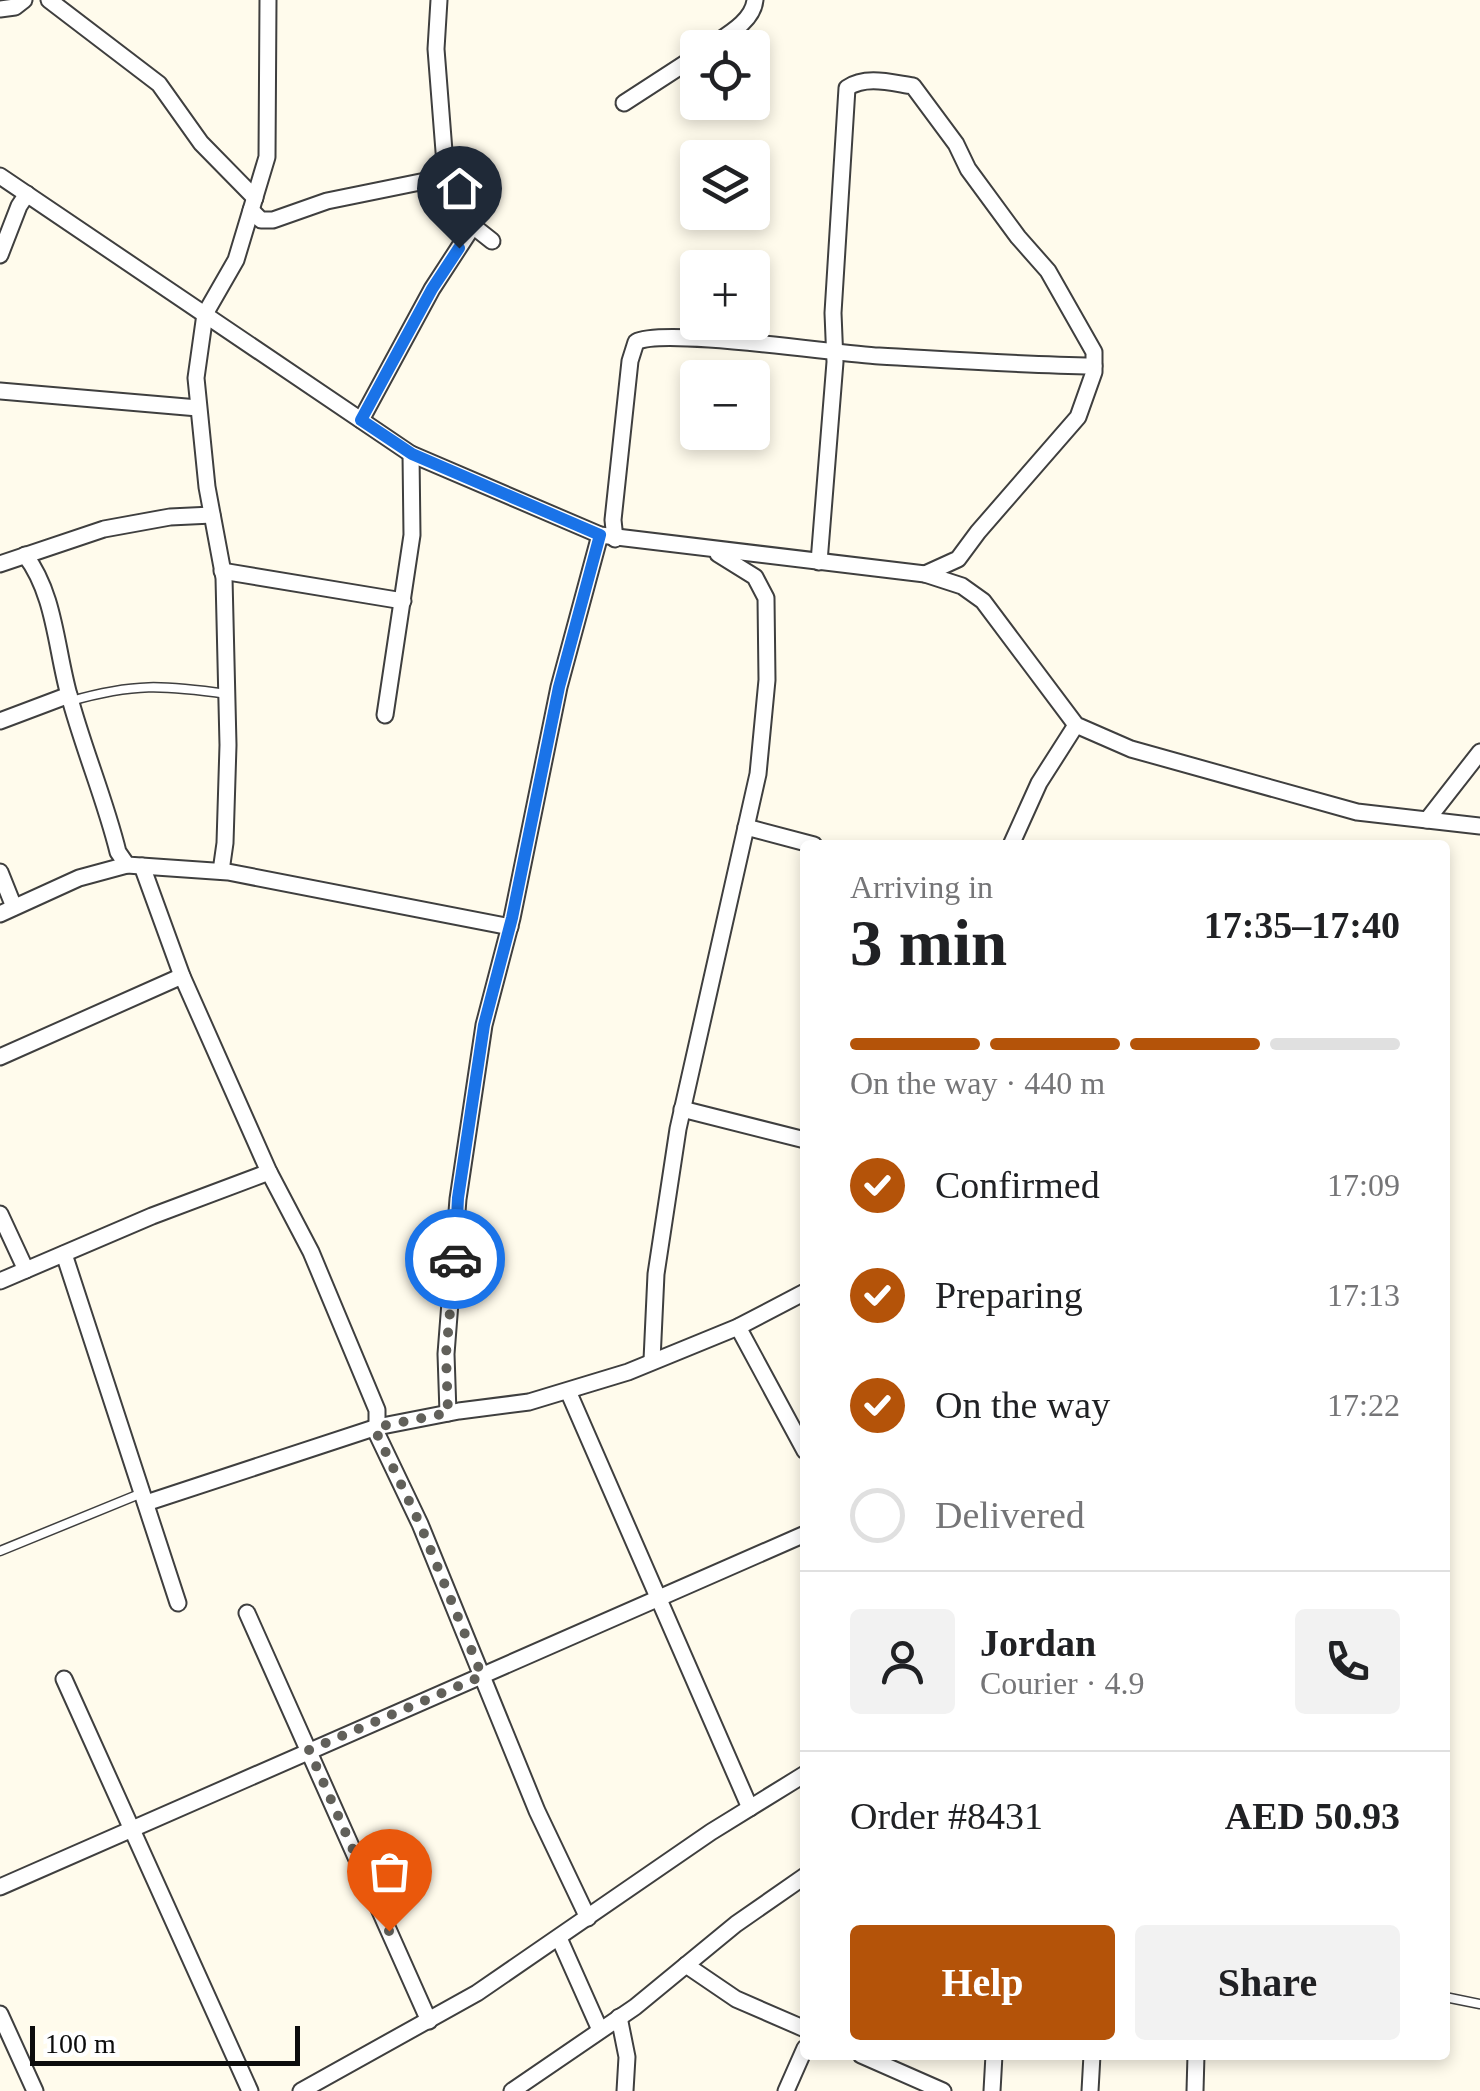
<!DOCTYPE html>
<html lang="en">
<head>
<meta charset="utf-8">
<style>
	body { margin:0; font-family:"Times New Roman",serif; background:#f2f2f2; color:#202124; height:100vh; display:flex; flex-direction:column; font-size:38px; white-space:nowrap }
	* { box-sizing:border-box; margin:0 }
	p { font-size:32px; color:#757577 }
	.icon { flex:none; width:55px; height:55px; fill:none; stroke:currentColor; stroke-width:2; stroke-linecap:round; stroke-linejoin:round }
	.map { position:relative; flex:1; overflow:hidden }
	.details { position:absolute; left:800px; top:840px; width:650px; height:1220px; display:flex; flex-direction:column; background:#fff; border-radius:10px; box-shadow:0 5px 15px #0003 }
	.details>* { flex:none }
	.fabs { position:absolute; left:680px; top:30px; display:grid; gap:20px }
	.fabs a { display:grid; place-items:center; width:90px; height:90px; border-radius:10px; background:#fff; box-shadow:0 5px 15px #0003; font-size:50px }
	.scale { position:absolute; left:30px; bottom:25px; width:270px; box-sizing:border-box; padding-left:10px; border:5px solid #0c0c0c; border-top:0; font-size:28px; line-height:35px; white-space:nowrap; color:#0c0c0c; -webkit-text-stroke:8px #fff; paint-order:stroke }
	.pin { position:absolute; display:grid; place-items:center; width:85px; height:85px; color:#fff; margin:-102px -42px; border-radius:50% 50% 50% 0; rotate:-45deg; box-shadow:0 0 10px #0007 }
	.pin .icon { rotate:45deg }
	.courier { position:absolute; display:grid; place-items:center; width:100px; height:100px; margin:-50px; border:8px solid #1a73e8; border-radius:50%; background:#fff; color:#222; box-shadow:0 2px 12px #0007 }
	.head em { font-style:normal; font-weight:600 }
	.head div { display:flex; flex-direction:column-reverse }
	.head { display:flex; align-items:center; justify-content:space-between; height:170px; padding:0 50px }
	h1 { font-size:65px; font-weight:600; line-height:75px }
	.bar { display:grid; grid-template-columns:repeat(4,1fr); gap:15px 10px; align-content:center; height:120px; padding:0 50px }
	.bar i { height:12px; border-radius:8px; background:#e0e0e0 }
	.bar .on { background:#b45309 }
	.bar p { grid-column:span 4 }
	.line { display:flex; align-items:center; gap:25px; padding:0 50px; border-top:2px solid #e0e0e0 }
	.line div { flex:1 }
	.round { display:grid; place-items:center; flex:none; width:105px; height:105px; border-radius:10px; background:#f2f2f2 }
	ol { padding:0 50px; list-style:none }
	li { display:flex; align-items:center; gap:30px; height:110px }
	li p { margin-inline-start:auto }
	li .icon { padding:10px; border-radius:50%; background:#b45309; color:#fff; stroke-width:4 }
	li:last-child { color:#757577 }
	li i { width:55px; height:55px; border:5px solid #e0e0e0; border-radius:50% }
	.primary-button { display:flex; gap:20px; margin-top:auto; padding:20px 50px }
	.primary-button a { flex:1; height:115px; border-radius:10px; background:#b45309; color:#fff; font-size:40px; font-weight:600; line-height:115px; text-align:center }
	.primary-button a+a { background:#f2f2f2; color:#202124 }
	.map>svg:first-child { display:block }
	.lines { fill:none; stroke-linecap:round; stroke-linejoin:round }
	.lane-casing { stroke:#3f3f3f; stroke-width:11 }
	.street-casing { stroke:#3f3f3f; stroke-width:19 }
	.lane { stroke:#fff; stroke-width:8 }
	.street { stroke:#fff; stroke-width:15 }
	.done { stroke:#61605a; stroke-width:10; stroke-dasharray:0 18 }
	.route { stroke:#1a73e8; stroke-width:12 }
</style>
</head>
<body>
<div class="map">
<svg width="1480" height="2091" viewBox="0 0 1480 2091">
	<rect width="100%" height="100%" fill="#fffbec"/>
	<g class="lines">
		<defs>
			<g id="lane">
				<path d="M71,701C134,683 163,685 227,694"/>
				<polyline points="0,1551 142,1493"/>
				<polyline points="1445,1997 1480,2004"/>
			</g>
			<g id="street">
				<polyline points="49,0 159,84 201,143 255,198"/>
				<polyline points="0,9 15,7 24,0"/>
				<path d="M708,48C725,36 753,22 755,0"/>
				<polyline points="624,103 698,55"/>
				<polyline points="0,176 411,454 600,535 925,574 962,586 983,601 1076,725 1131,749 1357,812 1480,826"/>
				<polyline points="440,178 473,226 492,241"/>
				<polyline points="251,210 261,220 273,220 327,201 440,178 445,164 436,49 439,0"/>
				<polyline points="0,255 19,206 27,194"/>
				<polyline points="0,391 198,408"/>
				<polyline points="361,420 432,289 473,226"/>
				<path d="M615,539L613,520L630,361L636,342C663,327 837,354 879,356C951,360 1022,365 1094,366"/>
				<path d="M25,555C55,594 56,649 69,695C83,748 105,799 118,852L127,865L228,872L510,927"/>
				<path d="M819,562L835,362L833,313L847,88C866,75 892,83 913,86L956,144L968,169L1018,237L1048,271L1094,352V372L1078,417L978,532L958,559L925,574"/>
				<polyline points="0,564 104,529 170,517 212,515"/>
				<polyline points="222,571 403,601"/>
				<polyline points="385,715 412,535 411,454"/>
				<polyline points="0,721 69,695"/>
				<polyline points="1427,820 1480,752"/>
				<polyline points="746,827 814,845"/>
				<polyline points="1011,845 1039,783 1076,725"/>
				<polyline points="142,866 182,976 269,1172 311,1252 377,1410 377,1434 420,1524 537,1811 588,1918"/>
				<polyline points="221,871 225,843 228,745 224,578 207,487 196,378 205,314 236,260 267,157 268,0"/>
				<polyline points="0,872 14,907"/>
				<polyline points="0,914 79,878 127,865"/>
				<polyline points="0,1057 182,976"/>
				<polyline points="682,1109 805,1140"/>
				<polyline points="0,1214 26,1270"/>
				<polyline points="64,1254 178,1603"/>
				<polyline points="0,1281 152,1216 269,1172"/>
				<polyline points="738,1327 805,1451"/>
				<polyline points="652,1360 656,1274 678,1129 758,774 767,680 766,598 755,577 718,554"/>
				<polyline points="568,1391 750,1808"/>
				<polyline points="448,1413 446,1354 458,1199 484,1025 512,918 559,687 600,535"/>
				<polyline points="146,1503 377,1427 459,1411 529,1402 628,1372 738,1327 805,1292"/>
				<polyline points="247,1613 429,2021"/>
				<polyline points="64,1679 250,2091"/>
				<polyline points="0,1887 805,1534"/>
				<polyline points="559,1938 600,2030"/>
				<polyline points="686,1965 736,1999 805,2029"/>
				<polyline points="0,2014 35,2091"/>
				<polyline points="619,2017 627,2057 625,2091"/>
				<polyline points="861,2055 943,2091"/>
				<polyline points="301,2091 477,1993 711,1832 805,1774"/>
				<polyline points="512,2091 635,2007 736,1924 805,1876"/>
				<polyline points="786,2091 805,2048"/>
				<polyline points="992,2091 994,2055"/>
				<polyline points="1090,2091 1092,2055"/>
				<polyline points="1195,2091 1196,2055"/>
			</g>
		</defs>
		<use href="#lane" class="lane-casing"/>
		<use href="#street" class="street-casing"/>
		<use href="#lane" class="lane"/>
		<use href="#street" class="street"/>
	</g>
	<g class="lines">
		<polyline class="done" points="389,1931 309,1750 482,1676 420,1524 377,1434 377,1427 448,1413 446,1354 455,1259"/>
		<polyline class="route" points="455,1259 458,1198 484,1025 512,918 559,687 600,535 412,454 361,420 432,289 459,248"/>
	</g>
</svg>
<div class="fabs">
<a><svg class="icon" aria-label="locate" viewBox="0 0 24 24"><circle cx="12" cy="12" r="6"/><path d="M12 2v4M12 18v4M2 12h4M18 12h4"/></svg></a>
<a><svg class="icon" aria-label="layers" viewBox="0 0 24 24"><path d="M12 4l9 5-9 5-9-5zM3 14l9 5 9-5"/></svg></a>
<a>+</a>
<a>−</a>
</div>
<div class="scale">100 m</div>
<div class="pin" style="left:389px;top:1931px;background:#ea580c"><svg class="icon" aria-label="bag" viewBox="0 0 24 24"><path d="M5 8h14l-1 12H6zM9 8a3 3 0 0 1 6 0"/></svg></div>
<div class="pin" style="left:459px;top:248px;background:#1f2937"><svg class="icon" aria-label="home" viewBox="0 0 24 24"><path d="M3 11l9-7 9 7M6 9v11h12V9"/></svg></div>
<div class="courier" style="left:455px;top:1259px"><svg class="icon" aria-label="car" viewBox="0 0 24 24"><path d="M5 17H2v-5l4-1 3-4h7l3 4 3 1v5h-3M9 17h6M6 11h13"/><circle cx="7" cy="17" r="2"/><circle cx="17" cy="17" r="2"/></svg></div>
<section class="details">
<div class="head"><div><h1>3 min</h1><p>Arriving in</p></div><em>17:35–17:40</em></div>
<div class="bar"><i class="on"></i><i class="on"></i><i class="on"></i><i></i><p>On the way · 440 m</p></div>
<ol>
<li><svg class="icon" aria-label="check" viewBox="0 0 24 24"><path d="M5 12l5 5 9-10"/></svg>Confirmed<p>17:09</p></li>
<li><svg class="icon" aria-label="check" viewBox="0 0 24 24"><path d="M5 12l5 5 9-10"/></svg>Preparing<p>17:13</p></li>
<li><svg class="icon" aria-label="check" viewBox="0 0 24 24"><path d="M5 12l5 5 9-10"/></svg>On the way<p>17:22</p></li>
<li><i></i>Delivered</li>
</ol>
<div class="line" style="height:180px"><a class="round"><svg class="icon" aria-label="person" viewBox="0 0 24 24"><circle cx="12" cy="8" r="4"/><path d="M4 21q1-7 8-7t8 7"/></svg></a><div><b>Jordan</b><p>Courier · 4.9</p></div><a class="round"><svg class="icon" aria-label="phone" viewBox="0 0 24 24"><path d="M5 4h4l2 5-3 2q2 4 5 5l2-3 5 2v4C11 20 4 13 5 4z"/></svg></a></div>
<div class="line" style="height:130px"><div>Order #8431</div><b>AED 50.93</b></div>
<div class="primary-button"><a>Help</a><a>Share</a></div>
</section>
</div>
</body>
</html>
